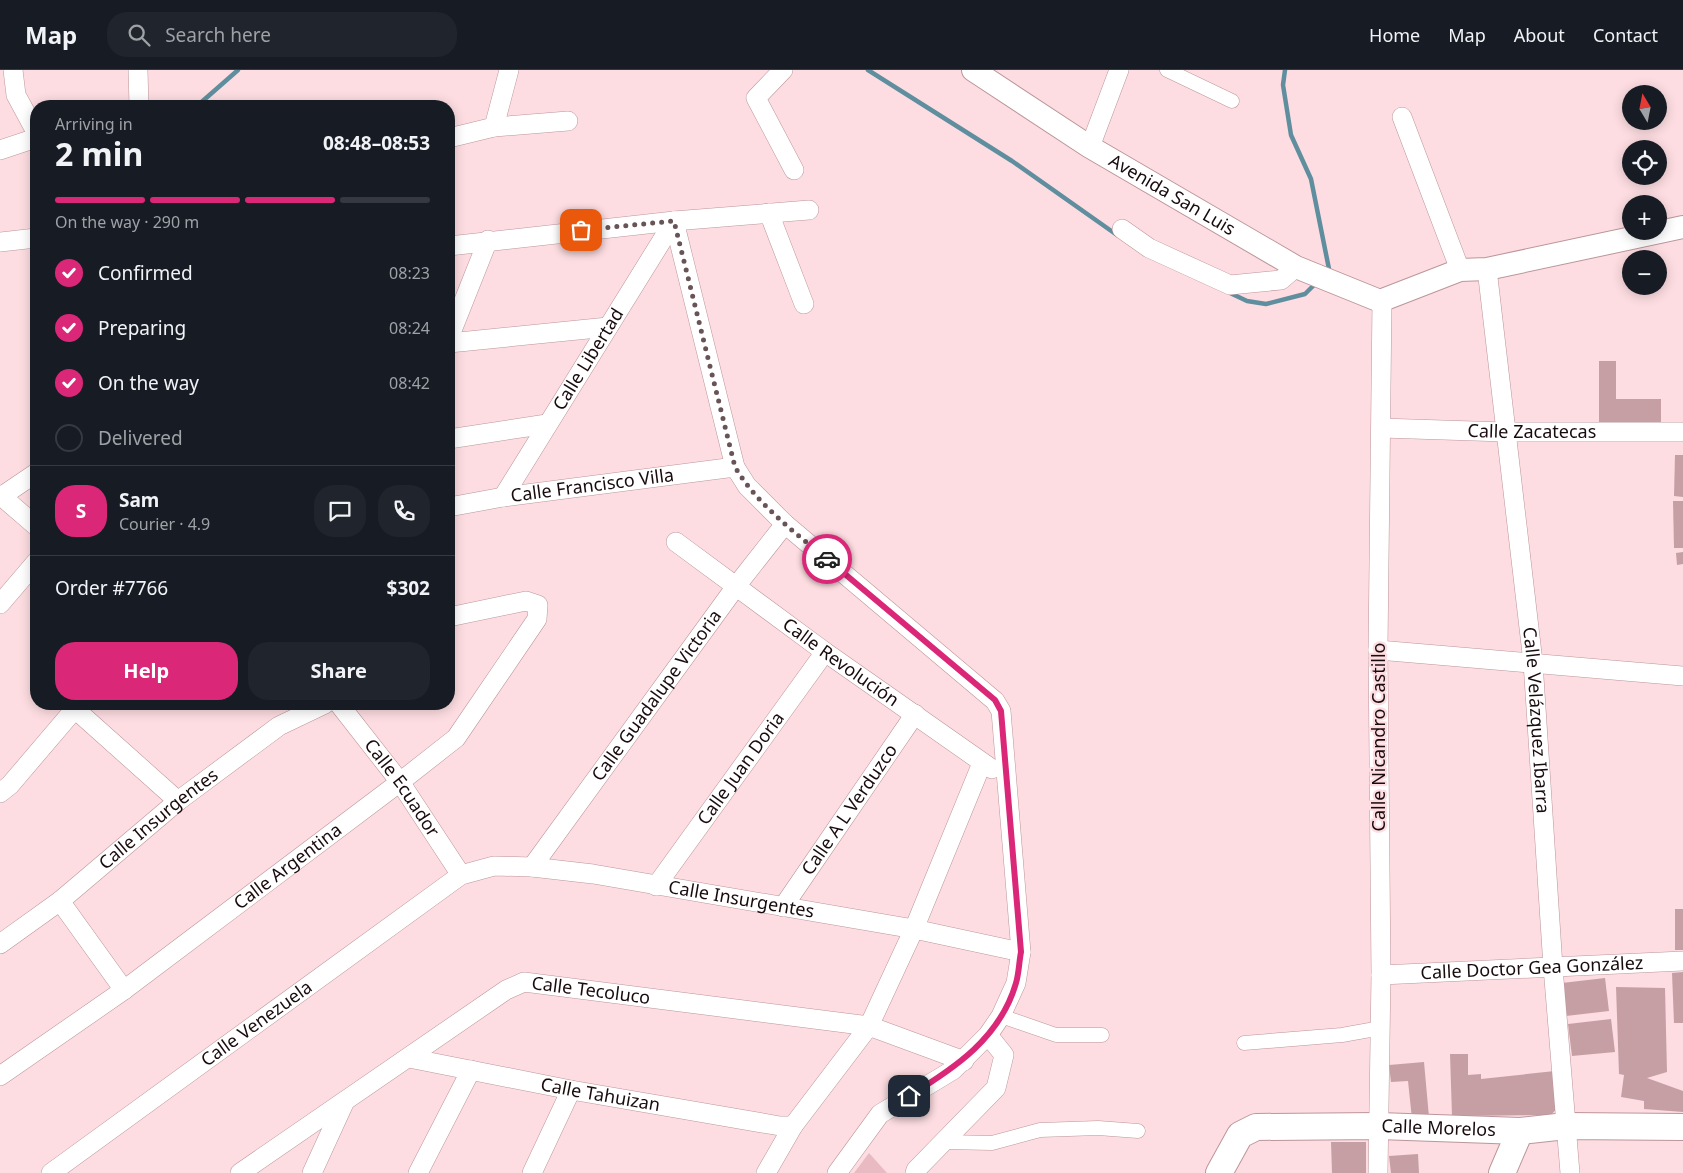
<!DOCTYPE html>
<html lang="en">
<head>
<meta charset="utf-8">
<style>
	body { margin:0; font-family:"Noto Sans",sans-serif; background:#20242c; color:#f1f3f6; height:100vh; display:flex; flex-direction:column; font-size:19px; white-space:nowrap }
	* { box-sizing:border-box; margin:0 }
	p { font-size:16px; color:#9ea1a6 }
	.icon { flex:none; width:28px; height:28px; fill:none; stroke:currentColor; stroke-width:2; stroke-linecap:round; stroke-linejoin:round }
	.map { position:relative; flex:1; overflow:hidden }
	.details { position:absolute; left:30px; top:30px; width:425px; height:610px; display:flex; flex-direction:column; background:#171b24; border-radius:20px; box-shadow:0 2px 12px #0003 }
	.details>* { flex:none }
	.needle { width:32px; rotate:350deg }
	.tools { position:absolute; left:1622px; top:15px; display:grid; gap:10px }
	.tools a { display:grid; place-items:center; width:45px; height:45px; border-radius:50%; background:#171b24; box-shadow:0 2px 12px #0003; font-size:25px }
	.pin { position:absolute; display:grid; place-items:center; width:42px; height:42px; color:#fff; margin:-21px; border-radius:10px; box-shadow:0 2px 8px #0006 }
	.courier { position:absolute; display:grid; place-items:center; width:50px; height:50px; margin:-25px; border:4px solid #db2777; border-radius:50%; background:#fff; color:#222; box-shadow:0 1px 6px #0007 }
	.summary em { font-style:normal; font-weight:700 }
	.summary div { display:flex; flex-direction:column-reverse }
	.summary { display:flex; align-items:center; justify-content:space-between; height:85px; padding:0 25px }
	h1 { font-size:32px; font-weight:700; line-height:38px }
	.bar { display:grid; grid-template-columns:repeat(4,1fr); gap:8px 5px; align-content:center; height:60px; padding:0 25px }
	.bar i { height:6px; border-radius:4px; background:#363941 }
	.bar .active { background:#db2777 }
	.bar p { grid-column:span 4 }
	.line { display:flex; align-items:center; gap:12px; padding:0 25px; border-top:1px solid #363941 }
	.line div { flex:1 }
	.round { display:grid; place-items:center; flex:none; width:52px; height:52px; border-radius:20px; background:#20242c }
	ol { padding:0 25px; list-style:none }
	li { display:flex; align-items:center; gap:15px; height:55px }
	li p { margin-inline-start:auto }
	li .icon { padding:5px; border-radius:50%; background:#db2777; color:#fff; stroke-width:4 }
	li:last-child { color:#9ea1a6 }
	li i { width:28px; height:28px; border:2px solid #363941; border-radius:50% }
	.cta { display:flex; gap:10px; margin-top:auto; padding:10px 25px }
	.cta a { flex:1; height:58px; border-radius:20px; background:#db2777; color:#fff; font-size:20px; font-weight:700; line-height:58px; text-align:center }
	.cta a+a { background:#20242c; color:#f1f3f6 }
	header { display:flex; align-items:center; gap:30px; box-sizing:border-box; height:70px; padding:0 25px; background:#171b24; border-bottom:1px solid #363941 }
	header strong { font-size:24px }
	nav { display:flex; gap:28px; margin-inline-start:auto; font-size:18px }
	.search { width:350px; height:45px; background:#20242c; display:flex; align-items:center; gap:12px; box-sizing:border-box; padding:0 18px; border-radius:20px; color:#9ea1a6; font-size:19px }
	.map>svg:first-child { display:block }
	.green { fill:#e9bac1 }
	.lines { fill:none; stroke-linecap:round; stroke-linejoin:round }
	.stream { stroke:#5f8e9e; stroke-width:4.5 }
	.building { fill:#c59fa4 }
	.pedestrian-casing { stroke:#bb969b; stroke-width:15 }
	.minor-casing { stroke:#bb969b; stroke-width:20 }
	.tertiary-casing { stroke:#bb969b; stroke-width:24 }
	.secondary-casing { stroke:#bb969b; stroke-width:28 }
	.pedestrian { stroke:#fff; stroke-width:14 }
	.minor { stroke:#fff; stroke-width:19 }
	.tertiary { stroke:#fff; stroke-width:22 }
	.secondary { stroke:#fff; stroke-width:26 }
	.done { stroke:#685457; stroke-width:5; stroke-dasharray:0 9 }
	.route { stroke:#db2777; stroke-width:6 }
	.labels { text-anchor:middle; stroke-width:4.5; stroke-linejoin:round; paint-order:stroke }
	.street-label { font-size:18px; fill:#180b0d; stroke:#fddde1 }
</style>
</head>
<body>
<header>
<strong>Map</strong>
<div class="search"><svg class="icon" aria-label="search" viewBox="0 0 24 24"><circle cx="10" cy="10" r="6"/><path d="M15 15l6 6"/></svg>Search here</div>
<nav><a>Home</a><a>Map</a><a>About</a><a>Contact</a></nav>
</header>
<div class="map">
<svg width="1683" height="1103" viewBox="0 0 1683 1103">
	<rect width="100%" height="100%" fill="#fddde1"/>
	<polygon class="green" points="869,1083 887,1103 854,1103"/>
	<g class="lines">
		<g class="stream">
			<polyline points="868,0 1012,91 1117,165"/>
			<polyline points="1285,0 1283,15 1291,65 1311,109 1329,199 1325,203"/>
			<polyline points="197,36 238,0"/>
			<polyline points="1228,222 1247,231 1266,234 1305,224 1317,212"/>
		</g>
	</g>
	<g class="building">
		<polygon points="1599,291 1616,291 1616,329 1661,329 1661,359 1599,359"/>
		<polygon points="1675,385 1683,385 1683,427 1674,426"/>
		<polygon points="1673,431 1683,431 1683,478 1674,478"/>
		<polygon points="1683,482 1683,494 1677,495 1676,483"/>
		<rect x="1675" y="839" width="8" height="41"/>
		<polygon points="1683,902 1683,953 1674,953 1672,903"/>
		<polygon points="1605,908 1609,941 1566,946 1562,913"/>
		<polygon points="1616,917 1665,918 1667,1002 1647,1008 1683,1021 1683,1042 1644,1039 1644,1031 1621,1027 1624,1005 1619,1004"/>
		<polygon points="1611,949 1615,982 1572,986 1568,954"/>
		<polygon points="1450,984 1468,984 1468,1005 1481,1004 1481,1009 1555,1001 1560,1035 1551,1045 1452,1046"/>
		<polygon points="1424,992 1429,1047 1412,1049 1408,1011 1391,1012 1389,995"/>
		<polygon points="1331,1072 1366,1072 1366,1103 1332,1103"/>
		<polygon points="1418,1084 1419,1103 1391,1103 1389,1086"/>
	</g>
	<g class="lines">
		<defs>
			<g id="pedestrian">
				<polyline points="1167,0 1232,31"/>
				<polyline points="1001,946 1056,965 1102,965"/>
				<polyline points="1244,973 1342,965 1381,958"/>
				<polyline points="944,1072 992,1073 1040,1060 1098,1058 1138,1061"/>
			</g>
			<g id="minor">
				<polyline points="13,0 16,25 36,62"/>
				<polyline points="138,0 139,36"/>
				<polyline points="783,0 756,28 794,100"/>
				<polyline points="1402,47 1460,200"/>
				<polyline points="494,57 509,0"/>
				<polyline points="449,68 494,57 568,51"/>
				<polyline points="1090,77 1119,0"/>
				<polyline points="0,80 36,68"/>
				<polyline points="769,143 804,234"/>
				<polyline points="674,151 735,397 747,416 785,454 995,631 1001,641 1021,882 1016,913 1001,946 988,965 953,1000 880,1044 837,1103"/>
				<polyline points="1122,159 1149,178 1230,215 1281,210 1296,197"/>
				<polyline points="0,172 36,168"/>
				<polyline points="449,176 674,151 809,140"/>
				<path id="s1" d="M1487,199L1533,592L1553,897L1570,1103"/>
				<polyline points="449,268 488,170"/>
				<polyline points="449,273 608,257"/>
				<path id="s2" d="M1381,358L1505,362H1683"/>
				<polyline points="449,369 547,354"/>
				<polyline points="0,425 36,456"/>
				<polyline points="2,426 36,403"/>
				<path id="s3" d="M503,427L674,151"/>
				<path id="s4" d="M449,437L503,427L735,397"/>
				<path id="s5" d="M676,472L825,582L992,699"/>
				<polyline points="0,534 36,492"/>
				<polyline points="1378,580 1683,606"/>
				<path id="s6" d="M339,634L400,712L461,805"/>
				<polyline points="75,639 178,731"/>
				<polyline points="0,723 10,715 79,634"/>
				<path id="s7" d="M532,797L737,515L785,454"/>
				<path id="s8" d="M656,816L825,582"/>
				<polyline points="60,831 124,920"/>
				<path id="s9" d="M783,837L915,644"/>
				<path id="s10" d="M0,874L60,831L178,731L279,656L325,634"/>
				<path id="s11" d="M1381,905L1683,891"/>
				<path id="s12" d="M409,988L571,1020L780,1056H793"/>
				<path id="s13" d="M0,1006L124,920L400,712L456,668L537,549L538,535L526,531L449,547"/>
				<path id="s14" d="M51,1103L461,805L494,796L532,797L593,804L914,859L1021,882"/>
				<path id="s15" d="M240,1103L506,920L524,912L869,956L964,991"/>
				<polyline points="312,1103 345,1031"/>
				<polyline points="418,1103 471,1000"/>
				<polyline points="532,1103 571,1020"/>
				<polyline points="766,1103 793,1056 869,956 914,859 982,693"/>
				<polyline points="915,1103 916,1100 996,1018 1004,985 988,965"/>
				<polyline points="1378,1103 1381,905 1378,580 1382,231"/>
			</g>
			<g id="tertiary">
				<path id="s16" d="M973,0L1090,77L1296,197L1380,231L1460,200L1487,199L1683,157"/>
			</g>
			<g id="secondary">
				<path id="s17" d="M1219,1103L1240,1065L1256,1057L1379,1056L1520,1061L1566,1056L1683,1057"/>
				<polyline points="1502,1103 1520,1061"/>
			</g>
		</defs>
		<use href="#pedestrian" class="pedestrian-casing"/>
		<use href="#minor" class="minor-casing"/>
		<use href="#tertiary" class="tertiary-casing"/>
		<use href="#secondary" class="secondary-casing"/>
		<use href="#pedestrian" class="pedestrian"/>
		<use href="#minor" class="minor"/>
		<use href="#tertiary" class="tertiary"/>
		<use href="#secondary" class="secondary"/>
	</g>
	<g class="lines">
		<path class="done" d="M581,160L674,151L735,397C757,434 793,461 827,489"/>
		<path class="route" d="M827,489L995,630L1001,641L1021,882C1019,892 1019,903 1016,913C1000,968 955,998 909,1026"/>
	</g>
	<g class="labels">
		<g class="street-label">
			<text dy="6" stroke="none"><textPath href="#s16" startOffset="235">Avenida San Luis</textPath></text>
			<text dy="6" stroke="none"><textPath href="#s3" startOffset="162">Calle Libertad</textPath></text>
			<text dy="6" stroke="none"><textPath href="#s2" startOffset="151">Calle Zacatecas</textPath></text>
			<text dy="6" stroke="none"><textPath href="#s4" startOffset="145">Calle Francisco Villa</textPath></text>
			<text dy="6" stroke="none"><textPath href="#s5" startOffset="204">Calle Revolución</textPath></text>
			<text dy="6" stroke="none"><textPath href="#s7" startOffset="212">Calle Guadalupe Victoria</textPath></text>
			<text dy="6" stroke="none"><textPath href="#s1" startOffset="454">Calle Velázquez Ibarra</textPath></text>
			<text transform="translate(1379 667) rotate(-90)" y="6">Calle Nicandro Castillo</text>
			<text dy="6" stroke="none"><textPath href="#s8" startOffset="145">Calle Juan Doria</textPath></text>
			<text dy="6" stroke="none"><textPath href="#s6" startOffset="105">Calle Ecuador</textPath></text>
			<text dy="6" stroke="none"><textPath href="#s9" startOffset="118">Calle A L Verduzco</textPath></text>
			<text dy="6" stroke="none"><textPath href="#s10" startOffset="202">Calle Insurgentes</textPath></text>
			<text dy="6" stroke="none"><textPath href="#s13" startOffset="356">Calle Argentina</textPath></text>
			<text dy="6" stroke="none"><textPath href="#s14" startOffset="791">Calle Insurgentes</textPath></text>
			<text dy="6" stroke="none"><textPath href="#s11" startOffset="151">Calle Doctor Gea González</textPath></text>
			<text dy="6" stroke="none"><textPath href="#s15" startOffset="410">Calle Tecoluco</textPath></text>
			<text dy="6" stroke="none"><textPath href="#s14" startOffset="254">Calle Venezuela</textPath></text>
			<text dy="6" stroke="none"><textPath href="#s12" startOffset="195">Calle Tahuizan</textPath></text>
			<text dy="6" stroke="none"><textPath href="#s17" startOffset="244">Calle Morelos</textPath></text>
		</g>
	</g>
</svg>
<div class="tools">
<a><svg class="needle" viewBox="-14 -14 28 28"><path d="M0-13l5 13h-10z" fill="#e53935"/><path d="M0 13l5-13h-10z" fill="#9ea1a6"/></svg></a>
<a><svg class="icon" aria-label="locate" viewBox="0 0 24 24"><circle cx="12" cy="12" r="6"/><path d="M12 2v4M12 18v4M2 12h4M18 12h4"/></svg></a>
<a>+</a>
<a>−</a>
</div>
<div class="pin" style="left:581px;top:160px;background:#ea580c"><svg class="icon" aria-label="bag" viewBox="0 0 24 24"><path d="M5 8h14l-1 12H6zM9 8a3 3 0 0 1 6 0"/></svg></div>
<div class="pin" style="left:909px;top:1026px;background:#1f2937"><svg class="icon" aria-label="home" viewBox="0 0 24 24"><path d="M3 11l9-7 9 7M6 9v11h12V9"/></svg></div>
<div class="courier" style="left:827px;top:489px"><svg class="icon" aria-label="car" viewBox="0 0 24 24"><path d="M5 17H2v-5l4-1 3-4h7l3 4 3 1v5h-3M9 17h6M6 11h13"/><circle cx="7" cy="17" r="2"/><circle cx="17" cy="17" r="2"/></svg></div>
<section class="details">
<div class="summary"><div><h1>2 min</h1><p>Arriving in</p></div><em>08:48–08:53</em></div>
<div class="bar"><i class="active"></i><i class="active"></i><i class="active"></i><i></i><p>On the way · 290 m</p></div>
<ol>
<li><svg class="icon" aria-label="check" viewBox="0 0 24 24"><path d="M5 12l5 5 9-10"/></svg>Confirmed<p>08:23</p></li>
<li><svg class="icon" aria-label="check" viewBox="0 0 24 24"><path d="M5 12l5 5 9-10"/></svg>Preparing<p>08:24</p></li>
<li><svg class="icon" aria-label="check" viewBox="0 0 24 24"><path d="M5 12l5 5 9-10"/></svg>On the way<p>08:42</p></li>
<li><i></i>Delivered</li>
</ol>
<div class="line" style="height:90px"><b class="round" style="background:#db2777;color:#fff">S</b><div><b>Sam</b><p>Courier · 4.9</p></div><a class="round"><svg class="icon" aria-label="chat" viewBox="0 0 24 24"><path d="M4 5h16v11H9l-5 4z"/></svg></a><a class="round"><svg class="icon" aria-label="phone" viewBox="0 0 24 24"><path d="M5 4h4l2 5-3 2q2 4 5 5l2-3 5 2v4C11 20 4 13 5 4z"/></svg></a></div>
<div class="line" style="height:65px"><div>Order #7766</div><b>$302</b></div>
<div class="cta"><a>Help</a><a>Share</a></div>
</section>
</div>
</body>
</html>
